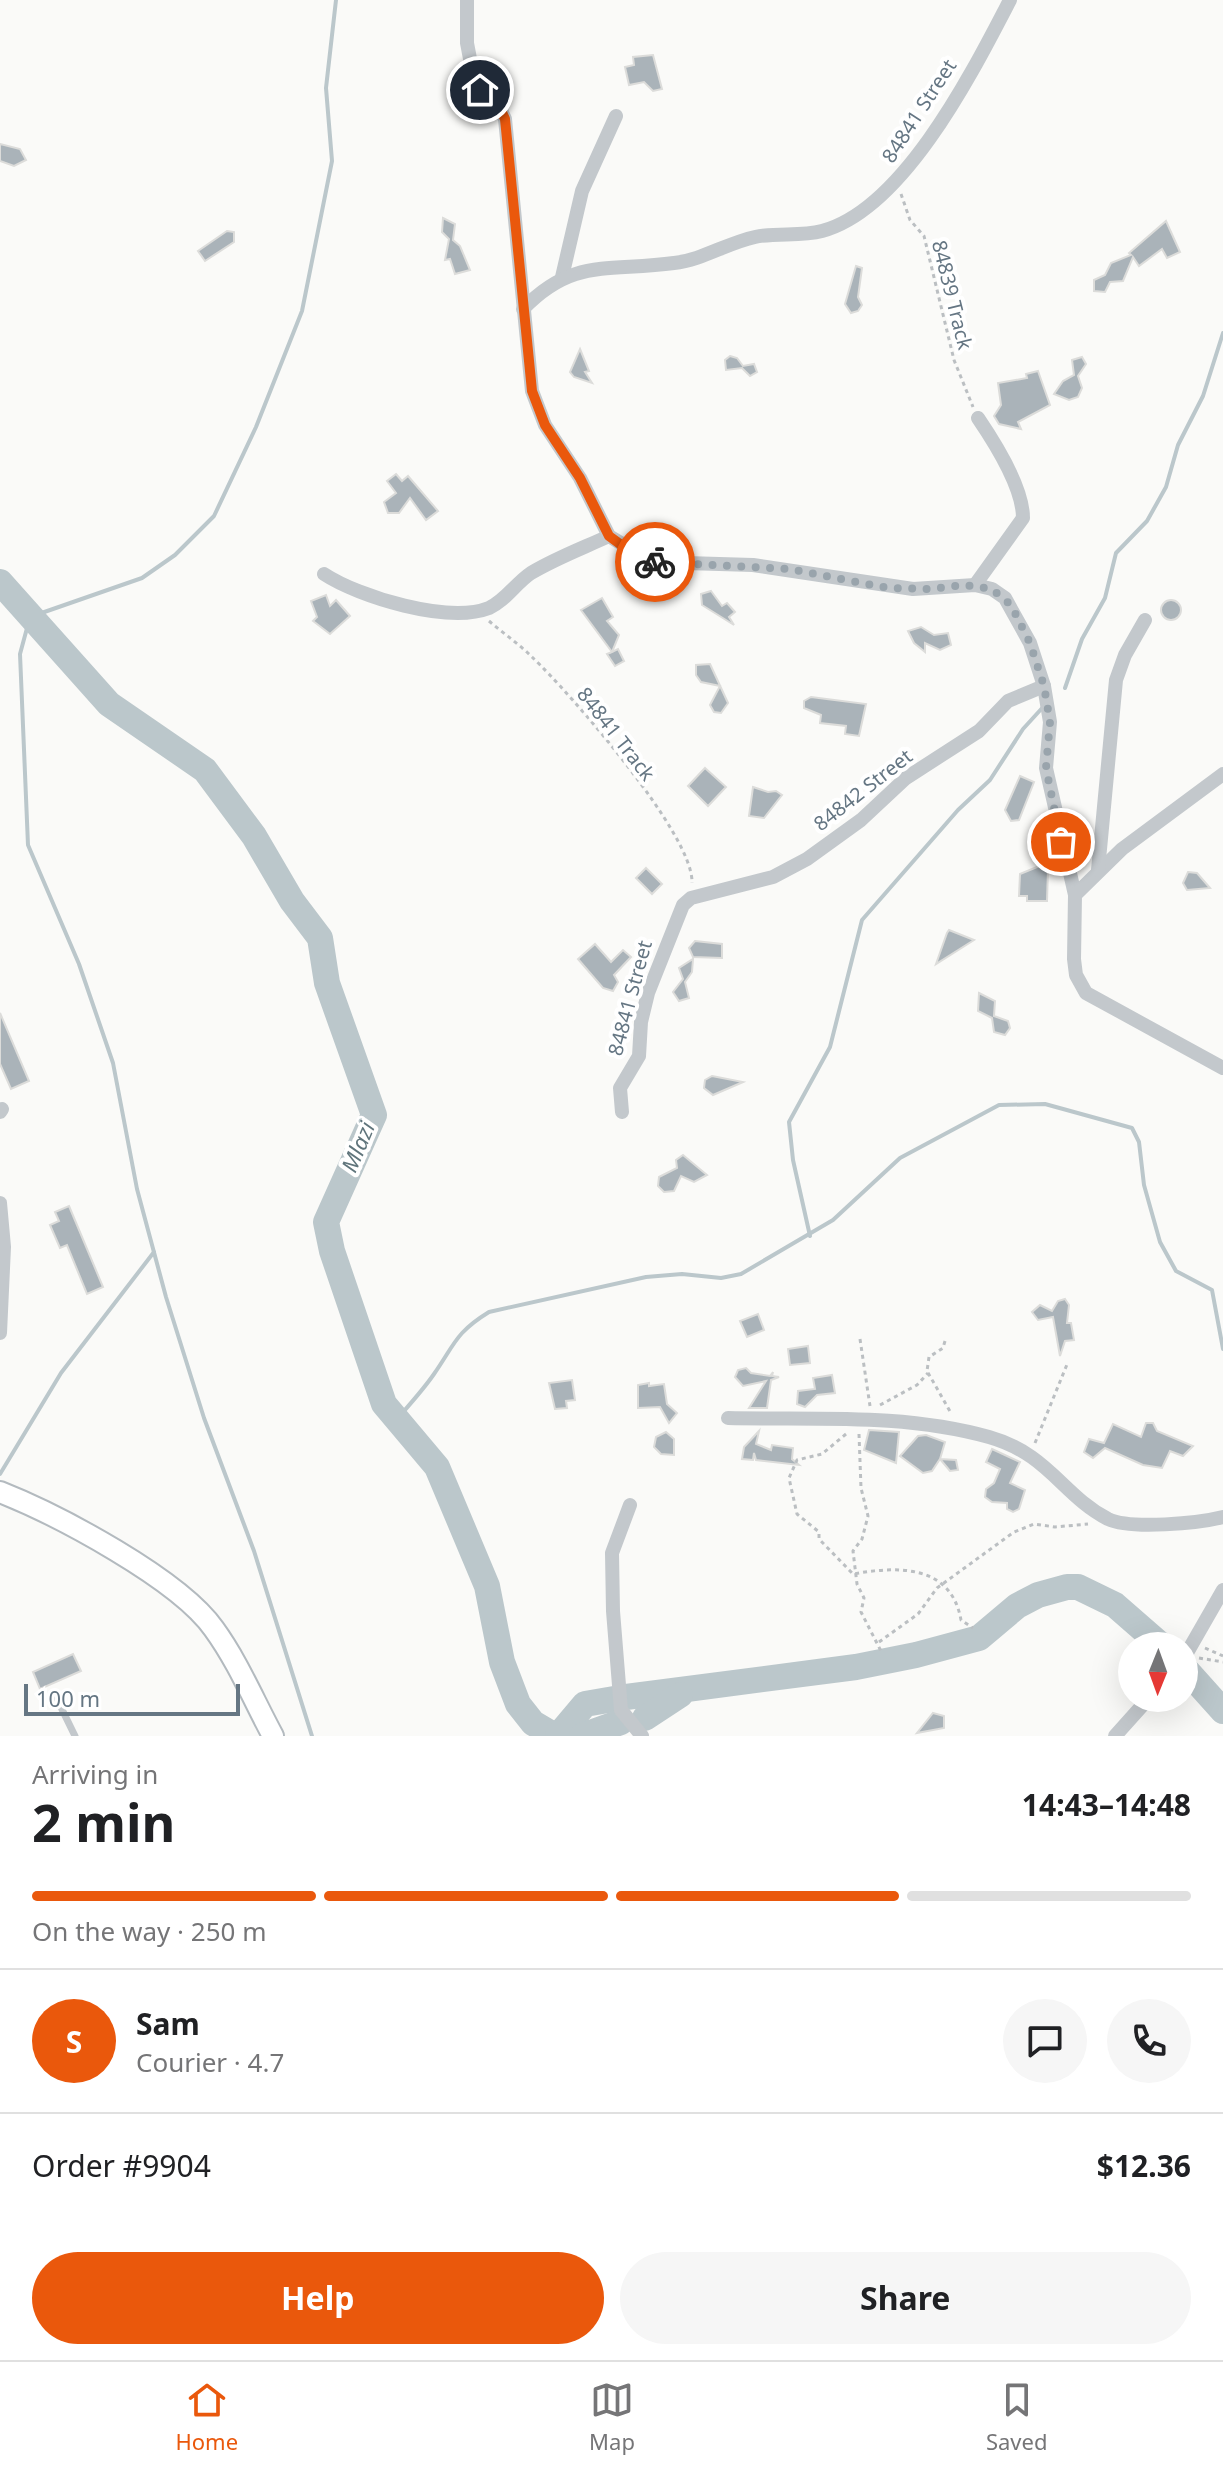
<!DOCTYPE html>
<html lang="en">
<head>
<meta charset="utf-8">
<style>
	body { margin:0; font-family:"Noto Sans",sans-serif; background:#f6f6f6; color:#202124; height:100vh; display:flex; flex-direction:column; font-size:30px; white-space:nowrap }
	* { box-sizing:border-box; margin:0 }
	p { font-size:26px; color:#757577 }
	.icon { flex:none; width:44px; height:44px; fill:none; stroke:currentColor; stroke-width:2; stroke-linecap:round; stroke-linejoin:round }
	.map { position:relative; height:1736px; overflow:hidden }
	.details { display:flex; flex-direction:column; background:#fff; flex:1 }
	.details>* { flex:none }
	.needle { width:52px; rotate:181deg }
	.controls { position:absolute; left:1118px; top:1632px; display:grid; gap:16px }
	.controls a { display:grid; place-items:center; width:80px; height:80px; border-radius:50%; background:#fff; box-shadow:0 8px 32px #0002; font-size:40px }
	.scale { position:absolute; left:24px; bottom:20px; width:216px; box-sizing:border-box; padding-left:8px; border:4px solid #657683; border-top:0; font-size:22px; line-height:28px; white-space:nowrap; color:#657683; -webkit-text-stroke:6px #fff; paint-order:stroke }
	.pin { position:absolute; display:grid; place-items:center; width:68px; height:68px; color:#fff; margin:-34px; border:4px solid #fff; border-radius:50%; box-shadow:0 2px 8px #0007 }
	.courier { position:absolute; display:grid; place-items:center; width:80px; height:80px; margin:-40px; border:6px solid #ea580c; border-radius:50%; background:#fff; color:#222; box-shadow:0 2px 10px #0007 }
	.headline em { font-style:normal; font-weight:700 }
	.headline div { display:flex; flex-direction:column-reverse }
	.headline { display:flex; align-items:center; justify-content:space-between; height:136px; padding:0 32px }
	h1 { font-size:52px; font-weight:700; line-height:60px }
	.bar { display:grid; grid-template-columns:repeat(4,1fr); gap:12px 8px; align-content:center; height:96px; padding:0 32px }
	.bar i { height:10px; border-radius:6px; background:#e0e0e0 }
	.bar .selected { background:#ea580c }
	.bar p { grid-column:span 4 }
	.line { display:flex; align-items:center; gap:20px; padding:0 32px; border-top:2px solid #e0e0e0 }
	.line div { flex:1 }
	.round { display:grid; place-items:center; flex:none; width:84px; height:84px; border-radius:42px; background:#f6f6f6 }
	.cta { display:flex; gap:16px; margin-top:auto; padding:16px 32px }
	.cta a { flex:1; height:92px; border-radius:48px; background:#ea580c; color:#fff; font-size:32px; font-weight:700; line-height:92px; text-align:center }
	.cta a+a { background:#f6f6f6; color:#202124 }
	.menu { display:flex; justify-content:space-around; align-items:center; height:112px; border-top:2px solid #e0e0e0; background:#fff; font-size:22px; color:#757577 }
	.menu a { display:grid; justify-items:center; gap:4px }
	.menu .selected { color:#ea580c }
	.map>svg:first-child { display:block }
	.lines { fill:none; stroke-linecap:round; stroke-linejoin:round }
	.stream { stroke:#bbc7cb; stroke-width:4 }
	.river { stroke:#bbc7cb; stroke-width:26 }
	.building { fill:#aab3b9; stroke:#dcdcda; stroke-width:2 }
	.secondary-casing { stroke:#b3babf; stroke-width:24 }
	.path { stroke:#bbbfc2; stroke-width:3; stroke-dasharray:4 4; stroke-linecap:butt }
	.lane { stroke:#c3c8cc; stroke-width:7 }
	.street { stroke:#c3c8cc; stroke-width:14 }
	.secondary { stroke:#fff; stroke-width:20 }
	.done { stroke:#99a4ac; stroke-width:8; stroke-dasharray:0 14.4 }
	.route { stroke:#ea580c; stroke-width:10 }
	.labels { text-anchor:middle; stroke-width:8; stroke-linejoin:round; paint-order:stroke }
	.street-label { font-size:20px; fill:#657683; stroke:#fff }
	.water-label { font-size:22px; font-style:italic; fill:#60757c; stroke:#fff }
</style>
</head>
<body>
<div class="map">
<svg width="1223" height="1736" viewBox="0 0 1223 1736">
	<rect width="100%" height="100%" fill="#fafaf8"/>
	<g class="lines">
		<g class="stream">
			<polyline points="1065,688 1082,639 1105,598 1116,553 1147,521 1166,487 1178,445 1203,396 1223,333"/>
			<polyline points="810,1236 793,1160 789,1122 830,1047 862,920 958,810 990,780 1023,729 1044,706"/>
			<path d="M397,1419C410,1404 423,1390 434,1374C455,1344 455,1333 489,1312L646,1277L682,1274L721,1278L741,1274L833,1220L900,1158L999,1105L1045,1104L1132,1128L1139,1142L1144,1185L1160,1242L1176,1271L1212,1290L1223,1349"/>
			<polyline points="0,1474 61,1373 154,1252"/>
			<polyline points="312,1736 254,1551 204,1418 166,1297 137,1189 113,1063 79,964 28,845 20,654 30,617 142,578 175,555 214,516 256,427 302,311 332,161 326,88 336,0"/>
		</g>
		<g class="river">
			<polyline points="0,582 109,704 205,770 254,836 292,901 320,938 327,983 374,1115 326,1222 332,1251 384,1404 437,1467 487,1586 502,1662 518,1704 533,1723 555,1736"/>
			<polyline points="1188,1672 1223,1711"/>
			<polyline points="626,1697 856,1667 916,1655 979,1638 1017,1606 1038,1595 1067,1587 1078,1587 1115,1605 1162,1646"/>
			<polyline points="645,1718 680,1695"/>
			<polyline points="558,1736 585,1704 614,1699"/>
			<polyline points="582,1736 621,1722"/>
		</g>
	</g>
	<g class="building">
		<polygon points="653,55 662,89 653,91 644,82 629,85 625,67 634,65 633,57"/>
		<polygon points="0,144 20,149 26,160 14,166 0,161"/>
		<polygon points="443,218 455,224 453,240 460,246 470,270 455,274 450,259 445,260 449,239 442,232"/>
		<polygon points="1166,221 1180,252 1167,258 1162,249 1139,266 1133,257 1123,281 1110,282 1105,292 1094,291 1094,280 1105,275 1111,263 1131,255 1129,253"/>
		<polygon points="227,231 234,232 234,242 205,261 198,251"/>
		<polygon points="856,266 862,268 858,297 862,305 858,311 851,313 845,304"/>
		<polygon points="580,349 589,371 585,372 592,383 574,377 570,372"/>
		<polygon points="730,356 737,358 743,366 754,364 757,372 750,376 742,368 726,370 725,360"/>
		<polygon points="1082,357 1086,364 1078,376 1082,388 1078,397 1069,400 1054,394 1063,381 1074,375 1072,360"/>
		<polygon points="1038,371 1050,405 1018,422 1021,429 999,424 994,416 1001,405 998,383 1027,378 1026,374"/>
		<polygon points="396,474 402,481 408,476 438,511 426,520 410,498 399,513 388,513 384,502 396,493 387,481"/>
		<polygon points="711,591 722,606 727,603 735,612 729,617 734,625 702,605 701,594"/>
		<polygon points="326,595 330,606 336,600 350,616 330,634 313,621 317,617 311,601"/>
		<polygon points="602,598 613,617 607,621 619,635 612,652 618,649 624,661 615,666 607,654 612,652 581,610"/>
		<circle cx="1171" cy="610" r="10"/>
		<polygon points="921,627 934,635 948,633 951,645 940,650 925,643 925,652 914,643 908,631"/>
		<polygon points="710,664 728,703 721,713 714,712 710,705 720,686 701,682 696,675 696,665"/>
		<polygon points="811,697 866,704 859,736 845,734 846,726 820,723 821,715 804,708 804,701"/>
		<polygon points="705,768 726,787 708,806 688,786"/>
		<polygon points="1020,776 1034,782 1019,820 1011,821 1005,810"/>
		<polygon points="753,787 768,792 776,791 782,795 764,818 749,816"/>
		<polygon points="1042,865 1048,869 1047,901 1027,901 1027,896 1019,896 1020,874"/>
		<polygon points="646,868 662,884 652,894 636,878"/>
		<polygon points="1188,872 1197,873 1210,888 1187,890 1183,883"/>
		<polygon points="949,930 974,940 936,964 947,933"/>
		<polygon points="695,941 722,944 722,958 693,957 689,948"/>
		<polygon points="595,944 611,962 623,950 631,957 614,975 618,982 613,991 603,988 578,959"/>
		<polygon points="693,959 692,972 685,982 689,998 679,1001 673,992 683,979 679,968"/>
		<polygon points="979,993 995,1001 994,1016 1008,1021 1010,1028 1005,1035 994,1032 992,1018 978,1011"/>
		<polygon points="0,1013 29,1081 11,1089 0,1064"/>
		<polygon points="712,1076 743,1082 713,1095 704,1088 705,1080"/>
		<polygon points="683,1155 707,1175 694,1182 681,1176 674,1191 664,1192 658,1186 659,1177 677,1168 676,1160"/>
		<polygon points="69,1206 103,1287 87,1294 67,1245 60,1248 50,1225 59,1221 55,1212"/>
		<polygon points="1065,1299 1069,1305 1067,1323 1071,1323 1074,1340 1065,1341 1060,1356 1053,1317 1038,1320 1032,1312 1040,1305 1052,1311 1058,1301"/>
		<polygon points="758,1314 764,1330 747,1337 740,1321"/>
		<polygon points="808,1346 810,1363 790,1365 788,1349"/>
		<polygon points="746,1368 751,1373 770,1376 773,1372 772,1376 779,1377 771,1380 767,1408 749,1408 766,1381 743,1386 735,1377 738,1370"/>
		<polygon points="832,1375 835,1393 817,1395 805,1407 797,1404 798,1391 815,1389 813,1378"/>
		<polygon points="572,1380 575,1400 566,1401 567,1408 555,1409 549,1383"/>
		<polygon points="649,1383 649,1386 664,1384 667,1404 677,1413 669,1423 660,1407 638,1408 638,1385"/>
		<polygon points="1146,1423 1153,1423 1157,1431 1193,1446 1183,1456 1170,1451 1162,1468 1143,1465 1105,1448 1093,1458 1084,1452 1089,1439 1104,1443 1113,1424 1141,1437"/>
		<polygon points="869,1430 899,1432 896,1463 864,1450"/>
		<polygon points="759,1431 756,1444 771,1450 772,1445 793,1448 792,1459 799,1465 756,1460 754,1453 753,1460 742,1459 744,1447"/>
		<polygon points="666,1432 674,1439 674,1455 661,1454 654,1447 656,1437"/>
		<polygon points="926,1435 945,1442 940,1459 956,1460 958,1470 950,1471 940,1459 932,1471 923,1473 900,1456 918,1436"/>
		<polygon points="992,1449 1020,1462 1010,1483 1025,1490 1019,1509 1013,1512 1007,1509 1007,1503 992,1502 985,1497 986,1489 994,1483 1000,1469 986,1462"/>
		<polygon points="73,1654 81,1671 40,1689 33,1672"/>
		<polygon points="933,1713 944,1716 944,1728 917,1733"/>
	</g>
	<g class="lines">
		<defs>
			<path id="secondary" d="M0,1492C58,1515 179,1579 214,1629C238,1662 254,1701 273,1736"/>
		</defs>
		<use href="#secondary" class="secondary-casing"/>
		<g class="path">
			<polyline points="901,194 910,220 924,236 954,360 973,407"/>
			<path d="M489,621C503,633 519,644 532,657C570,693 694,835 692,883"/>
			<polyline points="860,1339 870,1406"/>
			<polyline points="945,1341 943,1348 929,1357 927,1371 951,1413"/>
			<polyline points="880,1405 917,1385 928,1373"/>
			<path d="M846,1434L822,1454L797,1460L789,1478L797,1514L819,1532V1539L853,1574C897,1566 951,1564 961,1620L973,1628"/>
			<polyline points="859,1434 861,1488 868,1516 862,1539 853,1551 857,1584 864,1598 861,1612 882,1653"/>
			<polyline points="1035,1443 1068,1362"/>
			<polyline points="879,1642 918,1614 937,1588 1014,1532 1034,1524 1055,1527 1088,1524"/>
			<polyline points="1205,1648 1223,1656"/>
			<polyline points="1199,1658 1223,1662"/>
		</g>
		<polyline class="lane" points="54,1693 75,1736"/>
		<g class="street">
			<polyline points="467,0 467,43 475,85 497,102 505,119 532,391 545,425 580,478 609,536 652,562 753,565 913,589 975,585 992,589 1005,598 1030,643 1044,686 1050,722 1046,768 1075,895"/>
			<polyline points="562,277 582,191 616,116"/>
			<path d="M523,309C573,257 609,272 674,263C702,260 727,243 755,237C777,232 800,237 822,231C904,209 973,71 1010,0"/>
			<path d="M324,574C359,597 448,624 489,608C505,601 516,583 531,573C556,558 583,548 609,536"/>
			<path d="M975,585L1023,518C1023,487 995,443 978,418"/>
			<polyline points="1223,774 1122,849 1075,895 1074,959 1076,975 1086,993 1223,1068"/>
			<polyline points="1098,870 1116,680 1125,655 1145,620"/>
			<polyline points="0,1112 2,1109"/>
			<polyline points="622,1112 620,1088 639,1056 641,1022 648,993 683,905 691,898 773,877 807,859 861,820 906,778 979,731 1008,701 1044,686"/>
			<polyline points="0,1203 4,1247 0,1333"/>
			<path d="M728,1418C815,1420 903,1413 989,1437C1049,1454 1062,1495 1108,1519C1131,1530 1199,1523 1223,1517"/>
			<polyline points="630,1505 612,1553 613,1611 621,1710 642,1736"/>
			<polyline points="1184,1658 1223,1590"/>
			<polyline points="1115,1736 1149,1698"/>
		</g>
		<use href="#secondary" class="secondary"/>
	</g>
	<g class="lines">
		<polyline class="done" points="655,562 790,569 888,588 930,589 964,585 992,589 1011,605 1030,643 1044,686 1050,722 1046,768 1061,842"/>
		<polyline class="route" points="480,90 497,102 505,119 532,391 545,425 580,478 609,536 635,555 655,562"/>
	</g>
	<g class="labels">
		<g class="street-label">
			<text transform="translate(919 111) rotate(-57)" y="7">84841 Street</text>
			<text transform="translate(952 295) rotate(76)" y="7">84839 Track</text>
			<text transform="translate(616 734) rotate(52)" y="7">84841 Track</text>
			<text transform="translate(863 790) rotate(-38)" y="7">84842 Street</text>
			<text transform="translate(630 998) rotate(-75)" y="7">84841 Street</text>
		</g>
		<g class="water-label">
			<text transform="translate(358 1147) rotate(-67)" y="8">Mlazi</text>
		</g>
	</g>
</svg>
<div class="controls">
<a><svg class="needle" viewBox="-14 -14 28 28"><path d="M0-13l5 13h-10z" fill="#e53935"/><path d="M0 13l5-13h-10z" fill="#757577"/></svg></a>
</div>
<div class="scale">100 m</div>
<div class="pin" style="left:1061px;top:842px;background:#ea580c"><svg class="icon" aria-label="bag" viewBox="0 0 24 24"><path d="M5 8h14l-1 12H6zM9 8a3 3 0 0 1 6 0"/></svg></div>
<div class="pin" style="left:480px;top:90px;background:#1f2937"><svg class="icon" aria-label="home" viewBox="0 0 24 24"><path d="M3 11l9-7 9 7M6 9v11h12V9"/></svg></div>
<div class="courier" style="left:655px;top:562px"><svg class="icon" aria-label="bike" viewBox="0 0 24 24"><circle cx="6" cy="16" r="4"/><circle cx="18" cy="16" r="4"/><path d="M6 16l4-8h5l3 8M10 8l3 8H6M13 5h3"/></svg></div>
</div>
<section class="details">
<div class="headline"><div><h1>2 min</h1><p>Arriving in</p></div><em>14:43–14:48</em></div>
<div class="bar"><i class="selected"></i><i class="selected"></i><i class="selected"></i><i></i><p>On the way · 250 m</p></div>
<div class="line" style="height:144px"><b class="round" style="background:#ea580c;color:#fff">S</b><div><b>Sam</b><p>Courier · 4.7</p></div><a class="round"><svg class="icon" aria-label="chat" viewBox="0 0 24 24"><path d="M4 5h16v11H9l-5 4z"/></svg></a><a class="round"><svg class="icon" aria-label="phone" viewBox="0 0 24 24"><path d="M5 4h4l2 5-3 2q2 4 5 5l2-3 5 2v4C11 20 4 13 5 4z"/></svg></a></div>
<div class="line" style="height:104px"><div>Order #9904</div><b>$12.36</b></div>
<div class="cta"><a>Help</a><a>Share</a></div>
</section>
<nav class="menu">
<a class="selected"><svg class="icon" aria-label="home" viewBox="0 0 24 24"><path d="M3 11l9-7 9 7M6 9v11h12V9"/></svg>Home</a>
<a><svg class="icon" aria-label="map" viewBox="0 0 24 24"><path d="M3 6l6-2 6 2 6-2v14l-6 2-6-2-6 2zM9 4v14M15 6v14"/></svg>Map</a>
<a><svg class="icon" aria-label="saved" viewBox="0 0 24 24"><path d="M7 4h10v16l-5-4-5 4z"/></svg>Saved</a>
</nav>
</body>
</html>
